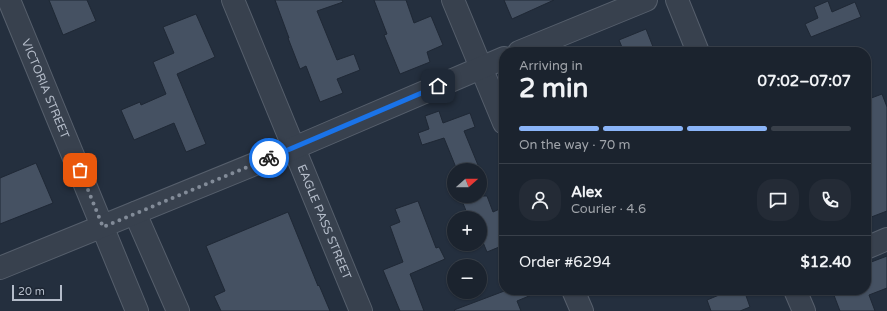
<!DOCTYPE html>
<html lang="en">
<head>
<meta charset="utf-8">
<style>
	body { margin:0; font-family:"Varela Round",sans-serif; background:#242b36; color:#f1f3f6; height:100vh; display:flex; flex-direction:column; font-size:15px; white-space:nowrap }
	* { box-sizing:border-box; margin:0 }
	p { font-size:13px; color:#a0a4aa }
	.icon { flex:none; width:22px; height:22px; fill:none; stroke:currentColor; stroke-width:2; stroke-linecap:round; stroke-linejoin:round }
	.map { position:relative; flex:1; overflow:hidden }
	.details { position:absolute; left:499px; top:47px; width:372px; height:248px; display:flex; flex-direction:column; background:#1b232e; border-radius:16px; box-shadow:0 1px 3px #0004,0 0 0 1px #39404a }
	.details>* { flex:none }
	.needle { width:26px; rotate:69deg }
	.fabs { position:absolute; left:447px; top:163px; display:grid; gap:8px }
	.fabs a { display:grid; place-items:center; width:40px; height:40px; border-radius:50%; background:#1b232e; box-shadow:0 1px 3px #0004,0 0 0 1px #39404a; font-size:20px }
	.scale { position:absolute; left:12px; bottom:10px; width:50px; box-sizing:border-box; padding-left:4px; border:2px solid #b4bcc9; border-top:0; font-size:11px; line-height:14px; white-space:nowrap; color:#b4bcc9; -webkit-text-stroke:3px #1d2633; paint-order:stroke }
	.pin { position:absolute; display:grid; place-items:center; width:34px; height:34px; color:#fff; margin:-17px; border-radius:8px; box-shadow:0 2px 6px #0006 }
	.courier { position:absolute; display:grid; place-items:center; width:40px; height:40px; margin:-20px; border:3px solid #1a73e8; border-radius:50%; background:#fff; color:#222; box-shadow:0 1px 5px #0007 }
	.head em { font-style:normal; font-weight:800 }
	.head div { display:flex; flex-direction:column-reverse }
	.head { display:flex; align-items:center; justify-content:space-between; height:68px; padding:0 20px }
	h1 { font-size:26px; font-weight:800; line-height:30px }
	.bar { display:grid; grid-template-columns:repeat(4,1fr); gap:6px 4px; align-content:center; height:48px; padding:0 20px }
	.bar i { height:5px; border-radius:3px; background:#39404a }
	.bar .on { background:#8ab4f8 }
	.bar p { grid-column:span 4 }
	.line { display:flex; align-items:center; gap:10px; padding:0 20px; border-top:1px solid #39404a }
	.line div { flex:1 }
	.round { display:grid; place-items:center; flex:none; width:42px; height:42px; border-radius:16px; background:#242b36 }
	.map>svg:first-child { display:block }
	.building { fill:#455162; stroke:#1f2835 }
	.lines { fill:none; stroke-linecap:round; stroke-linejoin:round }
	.minor-casing { stroke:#565f6c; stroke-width:24 }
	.minor { stroke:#38414e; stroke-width:22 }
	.done { stroke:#828b98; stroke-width:4; stroke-dasharray:0 7.2 }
	.route { stroke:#1a73e8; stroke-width:5 }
	.labels { text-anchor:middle; stroke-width:3; stroke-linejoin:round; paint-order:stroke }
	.street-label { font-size:12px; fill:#b4bcc9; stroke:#1d2633 }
</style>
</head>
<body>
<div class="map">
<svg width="887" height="311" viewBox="0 0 887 311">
	<rect width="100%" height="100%" fill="#242f3e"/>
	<g class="building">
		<polygon points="49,0 87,0 96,21 63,35"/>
		<polygon points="275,0 342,0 343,2 317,11 337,60 354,54 360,70 337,79 343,93 320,102 306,66 300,69 288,38 289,38"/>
		<polygon points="374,0 406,0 414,23 431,16 443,45 427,52 430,62 400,74 384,35 387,34"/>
		<polygon points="504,0 554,0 512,19"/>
		<polygon points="828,1 832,12 855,2 861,17 811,37 805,24 818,18 814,7"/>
		<polygon points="196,14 215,57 177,74 206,144 186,152 174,123 134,140 121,110 140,102 141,105 166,94 153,62 174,53 163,27"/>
		<polygon points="646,29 655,52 624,52 619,40"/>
		<polygon points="882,94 887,107 887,211 866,219 866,100"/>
		<polygon points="439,111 443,123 470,113 475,127 464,131 480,170 457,170 444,138 422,145 418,133 429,129 425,116"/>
		<polygon points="36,163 53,203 0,224 0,178"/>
		<polygon points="460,196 487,196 493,212 504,207 504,245 487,252 480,235 480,218 469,218"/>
		<polygon points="418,201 436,248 439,247 445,259 410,274 424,311 400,311 383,270 403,262 390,226 400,222 395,209"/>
		<polygon points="288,212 318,286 319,285 330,311 221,311 214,296 225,291 206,246"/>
		<polygon points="887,256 887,288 869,295 875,311 840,311 832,290 866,290 866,264"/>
		<polygon points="507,290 541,290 541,291 517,301 521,311 455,311 454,310"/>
		<polygon points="731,290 744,290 750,307 740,311 711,311 707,300"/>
	</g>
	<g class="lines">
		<defs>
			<g id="minor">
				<path id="s1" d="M9,0L137,311"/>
				<path id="s2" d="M233,0L361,311"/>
				<polyline points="453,0 504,123"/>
				<polyline points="677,0 698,52"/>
				<polyline points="519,52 646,0"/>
				<polyline points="135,213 178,311"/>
				<polyline points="866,248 887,239"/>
				<polyline points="0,268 294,148 504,58"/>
				<polyline points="573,290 582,311"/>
				<polyline points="795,290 804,311"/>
			</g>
		</defs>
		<use href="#minor" class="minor-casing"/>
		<use href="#minor" class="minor"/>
	</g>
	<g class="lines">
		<polyline class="done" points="80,170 103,227 269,158"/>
		<polyline class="route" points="269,158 438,86"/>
	</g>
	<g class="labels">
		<g class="street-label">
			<text dy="4" stroke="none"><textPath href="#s1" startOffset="96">VICTORIA STREET</textPath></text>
			<text dy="4" stroke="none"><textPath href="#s2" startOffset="240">EAGLE PASS STREET</textPath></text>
		</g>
	</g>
</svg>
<div class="fabs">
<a><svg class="needle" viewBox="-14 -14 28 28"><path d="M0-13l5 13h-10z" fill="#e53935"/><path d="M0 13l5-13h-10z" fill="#a0a4aa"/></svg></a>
<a>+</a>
<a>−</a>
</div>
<div class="scale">20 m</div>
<div class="pin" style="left:80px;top:170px;background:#ea580c"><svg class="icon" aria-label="bag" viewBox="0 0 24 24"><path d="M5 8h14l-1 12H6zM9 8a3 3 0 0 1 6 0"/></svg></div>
<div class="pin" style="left:438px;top:86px;background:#1f2937"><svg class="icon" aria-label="home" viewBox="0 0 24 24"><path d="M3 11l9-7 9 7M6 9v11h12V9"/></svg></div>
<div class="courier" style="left:269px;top:158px"><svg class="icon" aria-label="bike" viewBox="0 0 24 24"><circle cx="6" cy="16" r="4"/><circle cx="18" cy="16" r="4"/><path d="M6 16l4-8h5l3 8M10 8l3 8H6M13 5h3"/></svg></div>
<section class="details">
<div class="head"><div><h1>2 min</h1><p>Arriving in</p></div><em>07:02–07:07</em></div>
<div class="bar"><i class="on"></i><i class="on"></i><i class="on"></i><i></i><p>On the way · 70 m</p></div>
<div class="line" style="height:72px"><a class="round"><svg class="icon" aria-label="person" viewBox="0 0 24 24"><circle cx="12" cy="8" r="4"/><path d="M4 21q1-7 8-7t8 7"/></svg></a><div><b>Alex</b><p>Courier · 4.6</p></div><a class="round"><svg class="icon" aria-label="chat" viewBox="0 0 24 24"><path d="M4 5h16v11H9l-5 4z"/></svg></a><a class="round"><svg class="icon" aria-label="phone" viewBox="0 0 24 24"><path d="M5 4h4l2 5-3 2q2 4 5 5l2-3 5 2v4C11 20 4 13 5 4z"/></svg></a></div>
<div class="line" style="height:52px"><div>Order #6294</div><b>$12.40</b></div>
</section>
</div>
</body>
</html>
